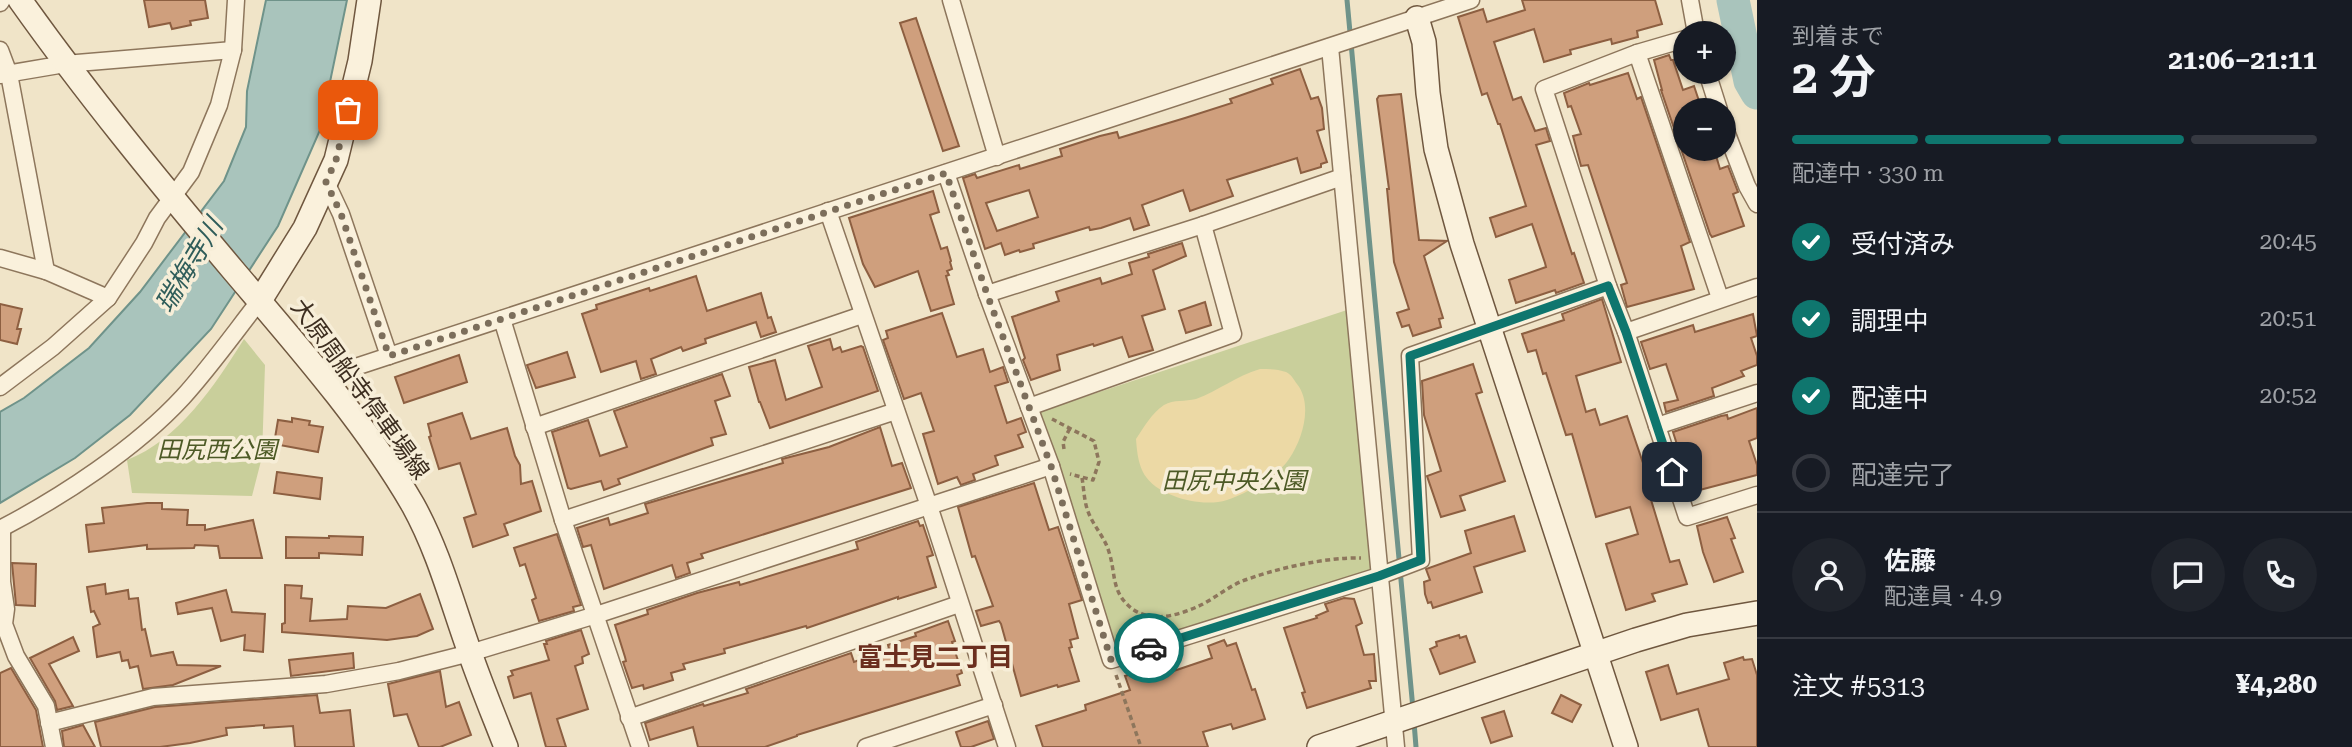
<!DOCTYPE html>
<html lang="ja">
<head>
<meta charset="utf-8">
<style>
	body { margin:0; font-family:"Roboto Serif","Noto Sans JP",serif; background:#20242c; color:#f1f3f6; height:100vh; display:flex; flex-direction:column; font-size:26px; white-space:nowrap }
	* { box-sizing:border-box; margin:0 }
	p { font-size:23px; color:#9ea1a6 }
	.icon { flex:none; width:38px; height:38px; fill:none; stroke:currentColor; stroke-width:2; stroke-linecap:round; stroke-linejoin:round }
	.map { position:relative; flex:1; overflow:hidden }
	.drawer { display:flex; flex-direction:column; background:#171b24; width:595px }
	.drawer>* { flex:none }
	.tools { position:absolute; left:1673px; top:21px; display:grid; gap:14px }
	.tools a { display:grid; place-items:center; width:63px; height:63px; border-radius:50%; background:#171b24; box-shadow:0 2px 5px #0004; font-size:35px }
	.pin { position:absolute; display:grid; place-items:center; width:60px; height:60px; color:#fff; margin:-30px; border-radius:14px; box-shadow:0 4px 10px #0006 }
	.courier { position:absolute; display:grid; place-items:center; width:70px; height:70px; margin:-35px; border:5px solid #0f766e; border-radius:50%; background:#fff; color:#222; box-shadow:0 2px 9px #0007 }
	.headline em { font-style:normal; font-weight:700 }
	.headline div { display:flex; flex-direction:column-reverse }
	.headline { display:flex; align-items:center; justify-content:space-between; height:119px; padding:0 35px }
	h1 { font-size:46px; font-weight:700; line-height:52px }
	.bar { display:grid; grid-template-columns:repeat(4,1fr); gap:10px 7px; align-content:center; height:84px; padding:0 35px }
	.bar i { height:9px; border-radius:5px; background:#363941 }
	.bar .current { background:#0f766e }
	.bar p { grid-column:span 4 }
	.line { display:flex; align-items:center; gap:18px; padding:0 35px; border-top:2px solid #363941 }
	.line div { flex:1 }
	.round { display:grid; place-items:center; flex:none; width:74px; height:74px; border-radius:37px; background:#20242c }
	ol { padding:0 35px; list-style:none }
	li { display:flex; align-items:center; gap:21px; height:77px }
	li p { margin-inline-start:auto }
	li .icon { padding:7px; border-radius:50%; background:#0f766e; color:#fff; stroke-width:4 }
	li:last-child { color:#9ea1a6 }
	li i { width:38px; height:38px; border:4px solid #363941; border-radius:50% }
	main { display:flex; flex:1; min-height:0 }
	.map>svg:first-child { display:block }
	.green { fill:#c9cf9b }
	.sand { fill:#ecd9a5 }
	.water { fill:#a9c4bc; stroke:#6f938a; stroke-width:2 }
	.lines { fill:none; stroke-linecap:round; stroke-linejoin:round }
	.stream { stroke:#6f938a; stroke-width:5 }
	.river { stroke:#a9c4bc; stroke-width:33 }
	.building { fill:#cf9f7d; stroke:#8d5f41; stroke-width:2; fill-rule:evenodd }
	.street-casing { stroke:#8d765c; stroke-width:19 }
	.secondary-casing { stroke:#6f573f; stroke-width:26 }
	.path { stroke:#8d765c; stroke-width:3.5; stroke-dasharray:5 3.5; stroke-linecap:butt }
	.street { stroke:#faf1dc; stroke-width:16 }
	.secondary { stroke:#faf1dc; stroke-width:23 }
	.done { stroke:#7c6e5b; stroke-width:7; stroke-dasharray:0 12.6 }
	.route { stroke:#0f766e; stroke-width:9 }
	.labels { text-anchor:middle; stroke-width:7; stroke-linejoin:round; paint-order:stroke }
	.street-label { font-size:24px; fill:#3d2e20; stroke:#f7eed8 }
	.park-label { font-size:24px; font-style:italic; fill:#4d5a26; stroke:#f7eed8 }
	.water-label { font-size:26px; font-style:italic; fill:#2f5d5a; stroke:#f7eed8 }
	.neighbourhood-label { font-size:26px; font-weight:bold; fill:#6b2e1e; stroke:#f7eed8 }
</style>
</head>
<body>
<main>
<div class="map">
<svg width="1757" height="747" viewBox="0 0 1757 747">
	<rect width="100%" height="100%" fill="#f0e4c8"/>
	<g class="green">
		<polygon points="1350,309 1378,569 1117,650 1039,412"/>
		<path d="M244,339L265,365L262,457L252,496L132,493L127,460C179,440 215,385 244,339Z"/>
	</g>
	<path class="sand" d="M1260,369C1268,369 1278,369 1286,372C1291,374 1294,380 1297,384C1313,404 1303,439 1289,459C1278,476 1246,494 1227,500C1211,505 1189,502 1174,496C1144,484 1138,470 1136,439C1144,427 1152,413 1164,405C1174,399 1185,402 1196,399C1218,391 1236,376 1260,369Z"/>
	<polygon class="water" points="266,0 347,0 320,130 278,226 211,329 130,415 75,458 0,503 0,412 24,398 89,348 140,292 224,181 246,127 247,91"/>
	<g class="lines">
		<g class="stream">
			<polyline points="1347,0 1413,709"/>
			<polyline points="1414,722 1416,747"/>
		</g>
		<polyline class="river" points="1733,0 1750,81 1757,93"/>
	</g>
	<g class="building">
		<polygon points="144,0 205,0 208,18 190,21 191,25 172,29 170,23 149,27"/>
		<polygon points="1522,0 1655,0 1662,24 1637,31 1638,37 1612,44 1611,39 1570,50 1571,54 1544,62 1534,29 1494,42 1513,100 1521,97 1535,131 1546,128 1550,141 1536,145 1572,254 1574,253 1584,283 1556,293 1555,290 1516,303 1509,280 1546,267 1545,263 1532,224 1496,237 1490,218 1526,206 1500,124 1498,124 1487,93 1482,95 1458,17 1483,9 1487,22 1525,10"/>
		<polygon points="916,18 959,146 943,151 900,23"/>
		<polygon points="1669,55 1671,60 1673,60 1683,90 1694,86 1702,110 1685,110 1685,149 1714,149 1720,169 1728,166 1738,192 1733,194 1744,226 1712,237 1710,234 1661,90 1662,90 1654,60"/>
		<path d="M1300,69L1311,99L1318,97L1322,108L1324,129L1317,131L1327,162L1321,164V167L1301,173L1297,158L1227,180L1233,196L1190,211L1183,190L1142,205L1149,225L1134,230L1130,218L1101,228L1090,230L1089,227L1033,244L1034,248L1020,252L1019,250L1005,255L1001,243L985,249L963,178L975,174L977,178L1019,165L1020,169L1062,156L1060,149L1100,136L1117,132L1119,138L1185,118L1232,103L1230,99L1273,84L1271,79ZM1029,190L1038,217L997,231L986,203Z"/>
		<polygon points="1628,73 1637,99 1641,97 1690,242 1681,246 1694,289 1627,307 1621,285 1627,283 1588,165 1581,166 1573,136 1581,134 1571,106 1568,107 1564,93 1589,83 1590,85"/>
		<polygon points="1401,94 1419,240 1447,241 1424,256 1443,318 1439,319 1441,327 1413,336 1409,325 1402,327 1397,313 1409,309 1394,262 1387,189 1389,189 1377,99 1379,96"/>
		<polygon points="933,191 939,212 930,215 941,249 947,247 951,261 950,262 952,269 947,271 949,275 946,276 954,304 931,311 918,271 875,287 863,264 849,218"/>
		<polygon points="1182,243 1186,256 1153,270 1165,309 1142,316 1153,350 1129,357 1122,337 1094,346 1093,344 1057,355 1060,370 1031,380 1023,360 1025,358 1012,317 1059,301 1056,292 1100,278 1102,284 1132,274 1129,263 1149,257 1148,254"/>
		<polygon points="696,276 707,311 761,293 768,318 771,317 776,332 761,337 756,322 705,339 706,343 683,351 681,347 651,359 656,374 641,379 636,361 601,372 582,314 597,309 596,305 618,298 649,288 650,291"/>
		<polygon points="1602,299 1621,362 1576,376 1586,412 1595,409 1600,425 1627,416 1643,463 1650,490 1648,490 1670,562 1679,560 1687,584 1652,594 1655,601 1626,610 1606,544 1638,534 1630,507 1596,517 1572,434 1566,435 1546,373 1543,374 1536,350 1528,352 1522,334 1564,320 1562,314"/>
		<polygon points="1205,302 1211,325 1186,333 1179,311"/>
		<polygon points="0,304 22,309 17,329 21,329 17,344 0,340"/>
		<polygon points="942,313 957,357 983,349 990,372 1003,367 1008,382 995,386 1007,423 1021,418 1026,432 1018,435 1023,447 995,456 998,465 973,474 975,480 961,485 957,477 938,484 923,434 934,431 921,393 904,399 883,340 888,338 886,331"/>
		<polygon points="1753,314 1757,336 1751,338 1757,356 1757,365 1741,371 1744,376 1712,388 1714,396 1666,412 1664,403 1678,400 1666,364 1650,369 1641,342 1693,325 1695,332"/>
		<polygon points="830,339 833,350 840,347 842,352 861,346 863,347 878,391 770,428 760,402 759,402 749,367 775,360 786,400 822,387 808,346"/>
		<polygon points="567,352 575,377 536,388 527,365"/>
		<polygon points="459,355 467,382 404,403 395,377"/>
		<polygon points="1473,364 1482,392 1476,394 1505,481 1460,496 1465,510 1441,517 1427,476 1441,471 1424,415 1422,381"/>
		<polygon points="722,374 730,396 715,401 726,434 711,438 713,445 618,479 620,484 604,490 601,481 571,489 568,488 552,432 588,420 600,456 627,447 614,411"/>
		<polygon points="1757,408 1757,438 1749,441 1757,465 1757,475 1692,492 1673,432 1721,416 1727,415 1728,419"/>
		<polygon points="462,413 471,439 507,428 515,456 520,465 521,484 532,481 541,511 504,524 508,535 473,547 464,518 476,514 460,463 439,469 429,437 431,436 428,424"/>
		<polygon points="292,418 310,421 309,425 323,427 318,452 274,444 278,420 292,422"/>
		<polygon points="880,427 892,466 902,463 911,488 701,554 703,558 687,563 690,573 676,578 672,565 604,589 591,545 583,547 577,528 608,518 610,525 648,513 645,504 783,463 782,459 829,447"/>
		<polygon points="277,472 322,478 320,499 274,493"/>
		<polygon points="1034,483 1049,530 1058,527 1082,600 1069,604 1078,638 1070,640 1072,647 1069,648 1079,681 1058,687 1057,685 1021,696 1001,624 999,621 981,626 976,611 993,606 975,556 972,557 958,507"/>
		<polygon points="147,503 162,503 162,509 188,510 187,525 205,525 205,530 253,520 262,558 220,558 218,546 195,545 194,548 147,549 147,545 89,552 86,525 104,523 102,508"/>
		<polygon points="1514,516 1525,551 1474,567 1482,592 1433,608 1431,602 1428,603 1425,594 1424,582 1430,580 1426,569 1471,553 1465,531"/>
		<polygon points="1727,517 1735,538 1731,539 1743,572 1714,582 1703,552 1697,526"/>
		<polygon points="918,521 920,526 923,525 933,555 927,557 936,587 898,599 898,597 807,628 806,626 724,649 725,653 683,664 685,669 671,673 673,680 644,689 643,685 632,688 623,662 626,661 625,657 615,625 648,614 647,610 697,593 739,582 740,585 858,549 856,542"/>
		<polygon points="557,534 581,605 573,607 574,611 539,621 532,600 536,598 525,564 520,566 514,548"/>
		<polygon points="329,536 363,537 362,555 319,553 319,558 286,558 286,537 329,538"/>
		<polygon points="12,563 36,564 35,606 16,605"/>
		<polygon points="105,584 106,594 128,590 129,599 138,598 142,630 145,629 151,656 173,652 177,665 221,666 173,685 143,689 138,666 130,668 128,660 122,661 120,652 97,657 93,627 100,624 94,611 91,612 87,587"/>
		<polygon points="285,585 302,586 301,598 312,599 310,621 347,619 348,606 386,608 420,594 433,629 417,636 387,640 282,632 282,624 285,623"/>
		<polygon points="226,590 232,612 265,614 263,652 244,650 245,635 221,641 212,608 178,614 176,603"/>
		<polygon points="1344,598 1354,599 1362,623 1356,626 1364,655 1374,654 1376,681 1369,681 1371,688 1307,708 1302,693 1305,692 1284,628 1317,618 1316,616 1328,611 1325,604"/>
		<polygon points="948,621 955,641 952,642 962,673 957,675 960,685 797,735 797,736 765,747 698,747 693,727 650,740 645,723 703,704 704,706 748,693 746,689 851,653 854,662 889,649 888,645 916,636 915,633"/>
		<polygon points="581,630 589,654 582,657 583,663 575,666 588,709 557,719 566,747 546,747 531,693 514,698 508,677 513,675 511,671 549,660 544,644 547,644 546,641"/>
		<polygon points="1459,635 1460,638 1466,636 1475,662 1440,674 1430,649 1437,646 1436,642"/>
		<polygon points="73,637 79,651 49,664 73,706 57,710 55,701 30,658"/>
		<polygon points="1224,640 1227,646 1236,643 1252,690 1255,689 1265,719 1233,729 1231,724 1203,732 1208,747 1043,747 1036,726 1086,710 1085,705 1130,690 1125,676 1147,669 1150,679 1212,658 1208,646"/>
		<polygon points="353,653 354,668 291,676 289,660"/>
		<polygon points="1743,657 1744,660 1752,659 1757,675 1757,747 1709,747 1698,709 1661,720 1646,672 1668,665 1677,694 1729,679 1724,663"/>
		<polygon points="11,668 36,710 43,747 0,747 0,673"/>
		<polygon points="440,671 446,707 459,702 471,735 440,747 419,747 407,714 394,716 388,684"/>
		<polygon points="317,695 320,713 350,710 354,747 295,747 293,726 264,728 264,725 226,728 227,735 190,743 160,747 101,747 95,722 155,707"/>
		<polygon points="1561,695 1581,705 1572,722 1552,713"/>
		<polygon points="1504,711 1512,736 1491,743 1482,718"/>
		<polygon points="988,721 994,739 971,747 961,747 956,732"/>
		<polygon points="83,725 95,747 64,747 62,731"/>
	</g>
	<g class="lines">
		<defs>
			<g id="street">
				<polyline points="951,0 997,157"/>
				<polyline points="1690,0 1696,33"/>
				<polyline points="0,3 2,0"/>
				<polyline points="1330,47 1396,747"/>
				<polyline points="0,50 9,74 46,271 108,298"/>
				<polyline points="1637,53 1720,298"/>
				<polyline points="1707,72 1719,110"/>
				<polyline points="0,75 65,64 233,50"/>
				<polyline points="1724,126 1747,186 1757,204"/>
				<polyline points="946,173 987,294 1051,466 1111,660 1379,576 1421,560 1410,356 1608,286 1626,332 1687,517 1757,495"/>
				<polyline points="326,182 341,214 389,356"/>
				<polyline points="828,211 929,506 1007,747"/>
				<polyline points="0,258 46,271"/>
				<polyline points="1608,286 1544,89 1637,53 1685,39"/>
				<polyline points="987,294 1203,225 1342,177"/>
				<polyline points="502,319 563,520 640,747"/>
				<polyline points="1626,332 1757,287"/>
				<polyline points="322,378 1471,0"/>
				<polyline points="0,387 53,347 108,298 144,243 157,218 191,172 219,105 233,50 236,0"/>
				<polyline points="1029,407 1233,334 1203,225"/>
				<polyline points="1657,426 1757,393"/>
				<polyline points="534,427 862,315"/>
				<polyline points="563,520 896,411"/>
				<polyline points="2,528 2,582 6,609 4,624 16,656 46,706 54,747"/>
				<path d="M0,529C62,497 136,448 183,397C211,366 235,332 261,299"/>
				<polyline points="629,718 959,604"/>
				<polyline points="49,723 153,697 326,684 399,671 470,653 596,615 1051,466"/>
				<polyline points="866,747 994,705"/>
			</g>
			<g id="secondary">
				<path d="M20,0C86,93 159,182 233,270C295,343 365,422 413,505C439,552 452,603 470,653C481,685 494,716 506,747"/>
				<polyline points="1417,18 1424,42 1428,93 1436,149 1462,244 1626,747"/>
				<polyline points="261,299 305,228 336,160 360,61 369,0"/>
				<polyline points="1319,747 1636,640 1687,625 1757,613"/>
			</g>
		</defs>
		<use href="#street" class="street-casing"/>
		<use href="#secondary" class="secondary-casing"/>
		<g class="path">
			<polyline points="1052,419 1094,441 1099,462 1093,480 1070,474"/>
			<polyline points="1064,449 1063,442 1070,428"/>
			<path d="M1082,478C1084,489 1084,503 1089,514C1095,528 1105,538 1109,552C1115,570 1112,588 1125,602C1145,626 1179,616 1203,604C1216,597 1227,588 1240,582C1273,569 1326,557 1361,558"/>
			<polyline points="1116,675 1141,747"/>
		</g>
		<use href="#street" class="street"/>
		<use href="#secondary" class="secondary"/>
	</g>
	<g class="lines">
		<polyline class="done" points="348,110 336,160 326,182 341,214 389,356 946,173 987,294 1051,466 1111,660 1149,648"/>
		<polyline class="route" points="1149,648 1379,576 1421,560 1410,356 1608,286 1626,332 1672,472"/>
	</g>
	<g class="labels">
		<g class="street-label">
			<text transform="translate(360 389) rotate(54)" y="8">大原周船寺停車場線</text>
		</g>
		<g class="park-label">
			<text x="217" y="458">田尻西公園</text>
			<text x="1234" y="489">田尻中央公園</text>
		</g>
		<g class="water-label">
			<text transform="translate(189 265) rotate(-59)" y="9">瑞梅寺川</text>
		</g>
		<g class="neighbourhood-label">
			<text x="935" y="666">富士見二丁目</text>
		</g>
	</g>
</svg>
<div class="tools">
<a>+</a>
<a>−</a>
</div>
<div class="pin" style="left:348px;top:110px;background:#ea580c"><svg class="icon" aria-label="bag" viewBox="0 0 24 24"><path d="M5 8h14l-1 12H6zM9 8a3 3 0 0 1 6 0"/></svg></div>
<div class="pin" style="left:1672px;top:472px;background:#1f2937"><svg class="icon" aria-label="home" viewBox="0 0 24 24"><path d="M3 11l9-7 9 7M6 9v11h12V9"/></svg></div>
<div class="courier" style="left:1149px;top:648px"><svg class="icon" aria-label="car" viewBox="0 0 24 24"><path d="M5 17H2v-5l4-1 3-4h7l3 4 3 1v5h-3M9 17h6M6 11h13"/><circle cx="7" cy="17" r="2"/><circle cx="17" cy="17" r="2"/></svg></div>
</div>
<section class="drawer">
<div class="headline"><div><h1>2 分</h1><p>到着まで</p></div><em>21:06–21:11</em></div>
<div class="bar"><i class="current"></i><i class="current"></i><i class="current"></i><i></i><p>配達中 · 330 m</p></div>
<ol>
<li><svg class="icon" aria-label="check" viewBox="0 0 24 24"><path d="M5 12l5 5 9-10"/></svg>受付済み<p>20:45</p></li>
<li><svg class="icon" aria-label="check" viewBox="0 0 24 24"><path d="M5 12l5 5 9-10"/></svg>調理中<p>20:51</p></li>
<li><svg class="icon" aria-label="check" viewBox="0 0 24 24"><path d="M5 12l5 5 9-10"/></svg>配達中<p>20:52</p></li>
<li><i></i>配達完了</li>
</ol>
<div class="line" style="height:126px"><a class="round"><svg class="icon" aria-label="person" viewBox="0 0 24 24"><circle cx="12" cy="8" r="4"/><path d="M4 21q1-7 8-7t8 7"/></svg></a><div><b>佐藤</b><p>配達員 · 4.9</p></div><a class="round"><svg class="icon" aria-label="chat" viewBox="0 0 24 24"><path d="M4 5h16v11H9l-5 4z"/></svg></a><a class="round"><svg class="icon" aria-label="phone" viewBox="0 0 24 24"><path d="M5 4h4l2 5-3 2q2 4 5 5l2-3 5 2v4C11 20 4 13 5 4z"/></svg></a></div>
<div class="line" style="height:91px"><div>注文 #5313</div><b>¥4,280</b></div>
</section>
</main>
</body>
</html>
